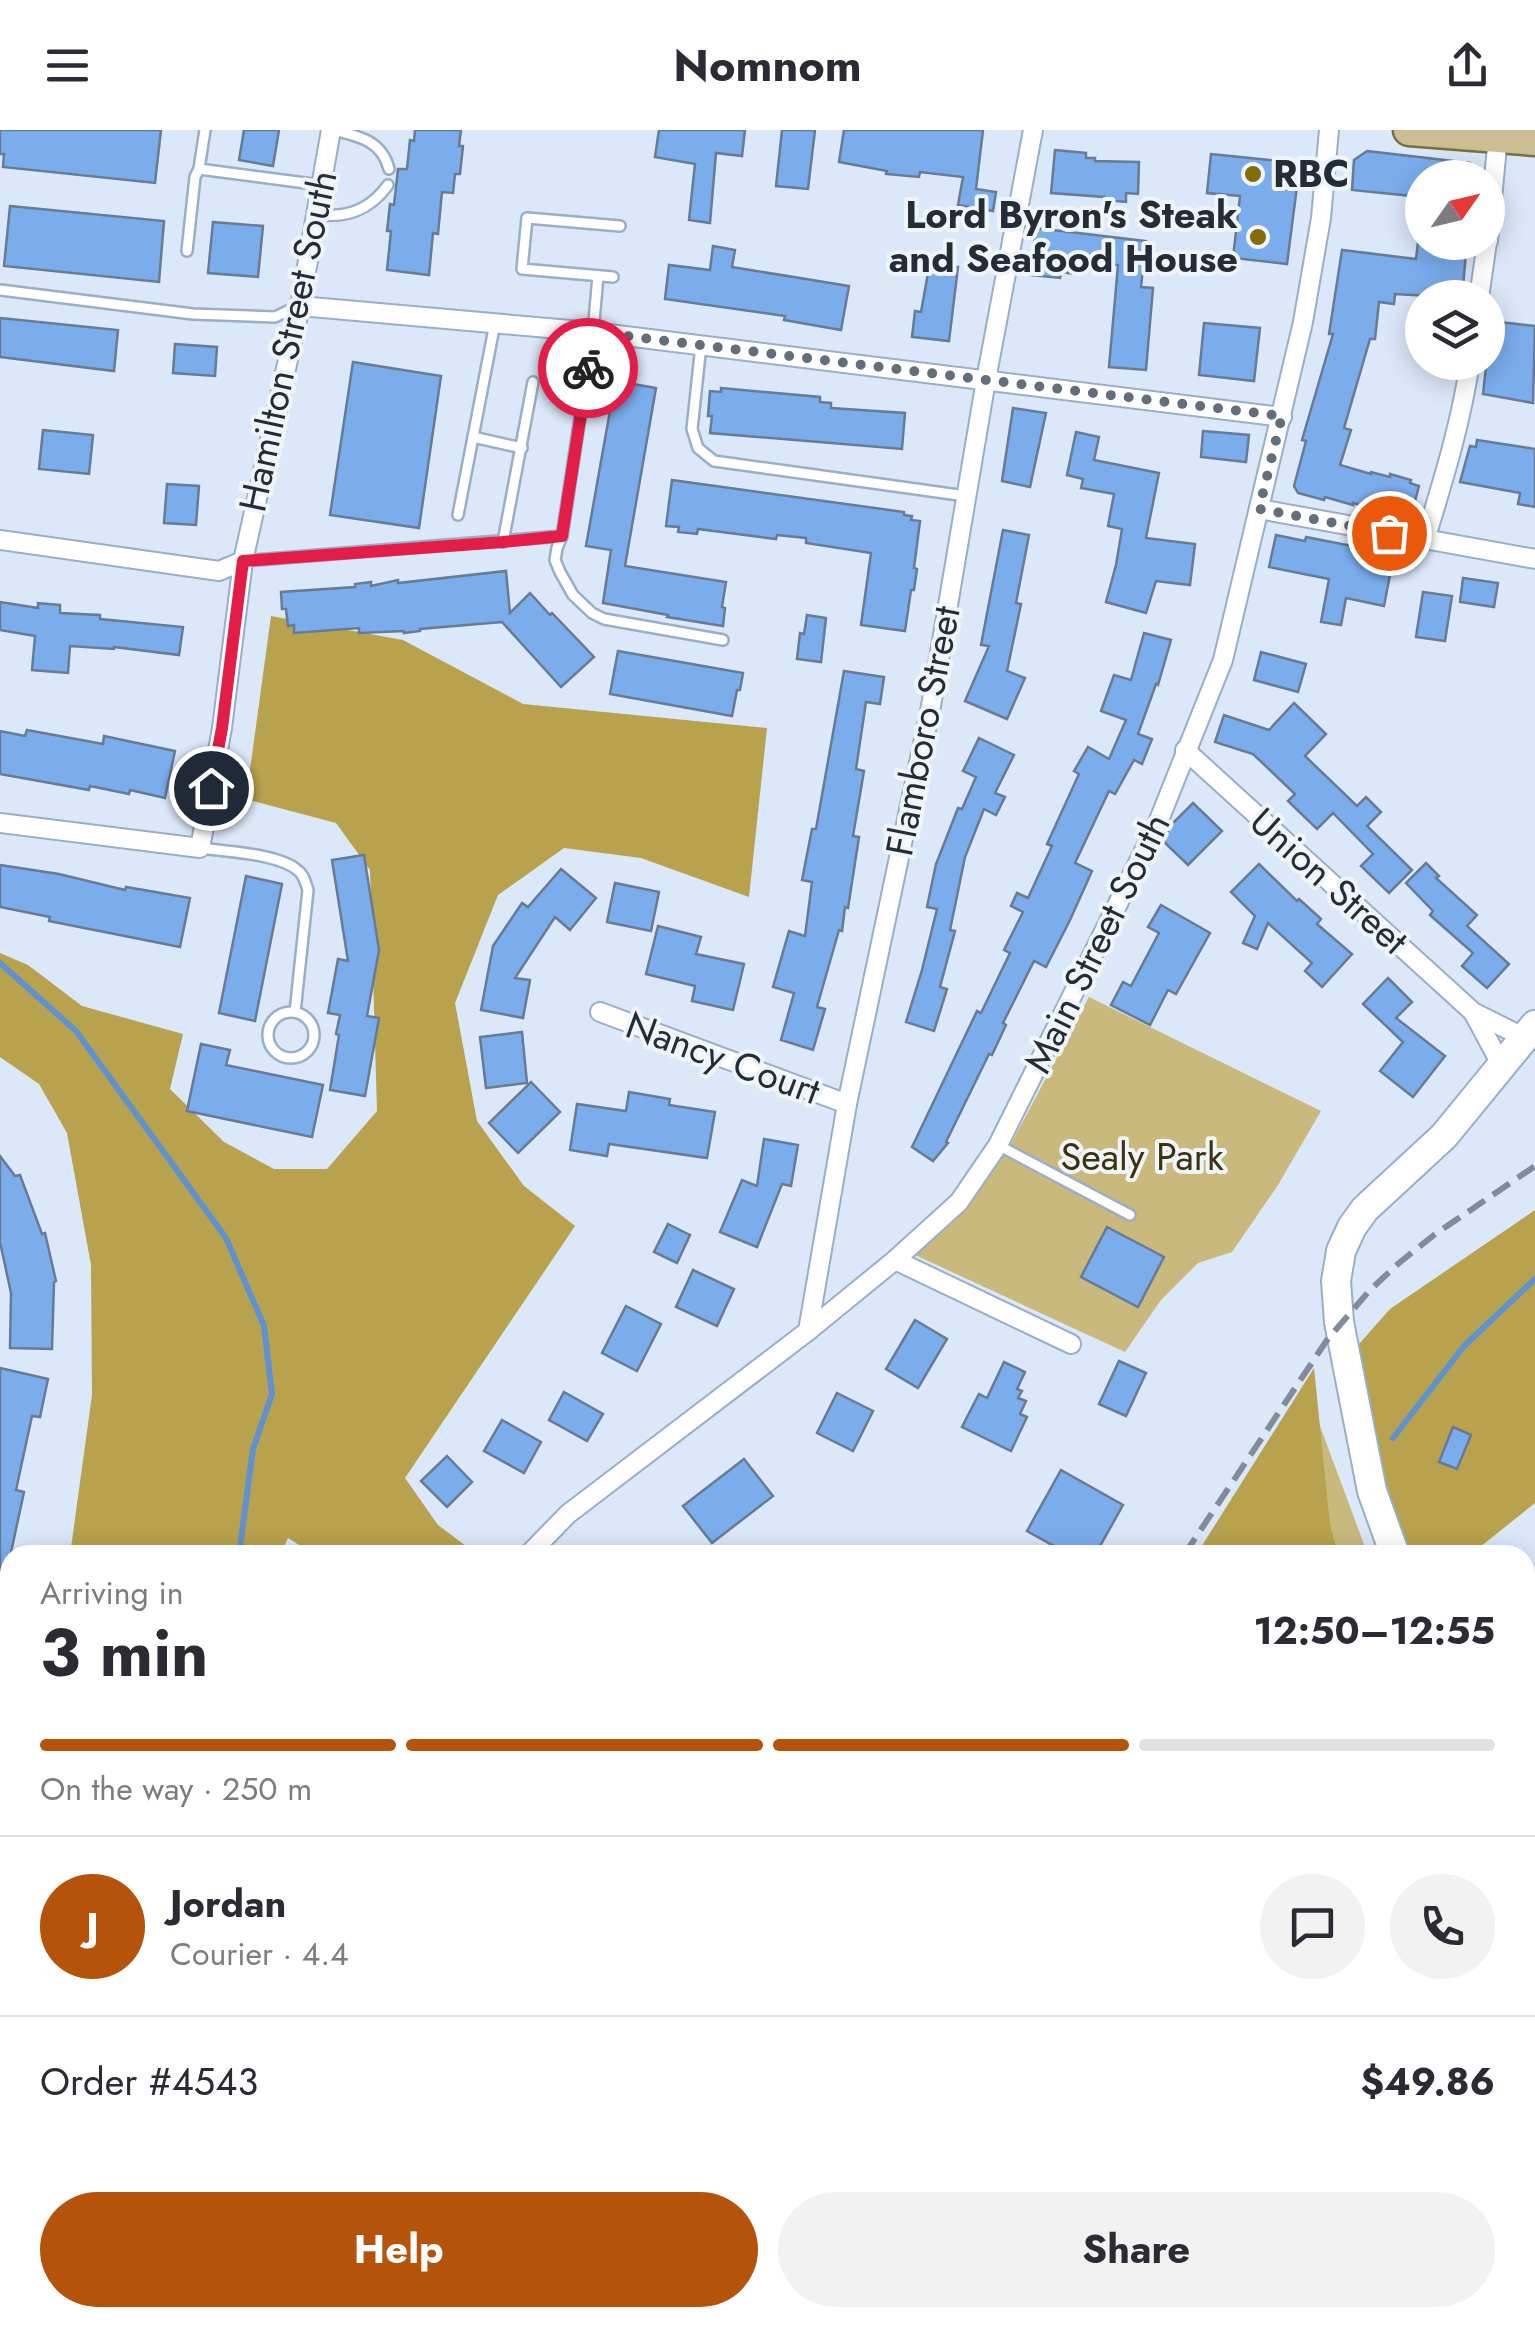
<!DOCTYPE html>
<html lang="en">
<head>
<meta charset="utf-8">
<style>
	body { margin:0; font-family:Jost,sans-serif; background:#f2f2f3; color:#2b2b33; height:100vh; display:flex; flex-direction:column; font-size:38px; white-space:nowrap }
	* { box-sizing:border-box; margin:0 }
	p { font-size:32px; color:#7c7c81 }
	.icon { flex:none; width:55px; height:55px; fill:none; stroke:currentColor; stroke-width:2; stroke-linecap:round; stroke-linejoin:round }
	.map { position:relative; flex:1; overflow:hidden }
	.panel { position:absolute; left:0px; top:1415px; width:1535px; height:782px; display:flex; flex-direction:column; background:#fff; border-radius:30px 30px 0 0; box-shadow:0 5px 25px #0003 }
	.panel>* { flex:none }
	.needle { width:65px; rotate:56deg }
	.controls { position:absolute; left:1405px; top:30px; display:grid; gap:20px }
	.controls a { display:grid; place-items:center; width:100px; height:100px; border-radius:50%; background:#fff; box-shadow:0 5px 25px #0003; font-size:50px }
	.pin { position:absolute; display:grid; place-items:center; width:85px; height:85px; color:#fff; margin:-42px; border:5px solid #fff; border-radius:50%; box-shadow:0 2px 10px #0007 }
	.courier { position:absolute; display:grid; place-items:center; width:100px; height:100px; margin:-50px; border:8px solid #e11d48; border-radius:50%; background:#fff; color:#222; box-shadow:0 2px 12px #0007 }
	.summary em { font-style:normal; font-weight:700 }
	.summary div { display:flex; flex-direction:column-reverse }
	.summary { display:flex; align-items:center; justify-content:space-between; height:170px; padding:0 40px }
	h1 { font-size:65px; font-weight:700; line-height:75px }
	.bar { display:grid; grid-template-columns:repeat(4,1fr); gap:15px 10px; align-content:center; height:120px; padding:0 40px }
	.bar i { height:12px; border-radius:8px; background:#e1e1e2 }
	.bar .active { background:#b45309 }
	.bar p { grid-column:span 4 }
	.line { display:flex; align-items:center; gap:25px; padding:0 40px; border-top:2px solid #e1e1e2 }
	.line div { flex:1 }
	.round { display:grid; place-items:center; flex:none; width:105px; height:105px; border-radius:52px; background:#f2f2f3 }
	.cta { display:flex; gap:20px; margin-top:auto; padding:20px 40px }
	.cta a { flex:1; height:115px; border-radius:60px; background:#b45309; color:#fff; font-size:40px; font-weight:700; line-height:115px; text-align:center }
	.cta a+a { background:#f2f2f3; color:#2b2b33 }
	header { display:flex; justify-content:space-between; align-items:center; height:130px; padding:0 40px; background:#fff; font-size:45px; font-weight:700 }
	.map>svg:first-child { display:block }
	.green { fill:#c9b97d }
	.forest { fill:#b8a24d }
	.lines { fill:none; stroke-linecap:round; stroke-linejoin:round }
	.stream { stroke:#6192d0; stroke-width:6 }
	.building { fill:#7baded; stroke:#677b94; stroke-width:2.5 }
	.service-casing { stroke:#99aec8; stroke-width:14 }
	.minor-casing { stroke:#99aec8; stroke-width:22 }
	.secondary-casing { stroke:#99aec8; stroke-width:32 }
	.primary-casing { stroke:#796f43; stroke-width:35 }
	.path { stroke:#9ca7b6; stroke-width:4; stroke-dasharray:5 5; stroke-linecap:butt }
	.service { stroke:#fff; stroke-width:9 }
	.minor { stroke:#fff; stroke-width:18 }
	.secondary { stroke:#fff; stroke-width:28 }
	.primary { stroke:#cabe92; stroke-width:30 }
	.rail { stroke:#818c9a; stroke-width:6; stroke-dasharray:20 10; stroke-linecap:butt }
	.done { stroke:#646e7b; stroke-width:10; stroke-dasharray:0 18 }
	.route { stroke:#e11d48; stroke-width:12 }
	.poi-dot { fill:#816c07; stroke:#f0f5fa; stroke-width:4 }
	.labels { text-anchor:middle; stroke-width:8; stroke-linejoin:round; paint-order:stroke }
	.poi-label { font-size:38px; font-weight:bold; fill:#242d37; stroke:#f0f5fa; text-anchor:start }
	.street-label { font-size:38px; fill:#242d37; stroke:#f0f5fa }
	.park-label { font-size:38px; fill:#3c330e; stroke:#f0f5fa }
</style>
</head>
<body>
<header><svg class="icon" aria-label="menu" viewBox="0 0 24 24"><path d="M4 6h16M4 12h16M4 18h16"/></svg>Nomnom<svg class="icon" aria-label="share" viewBox="0 0 24 24"><path d="M12 15V3M7 8l5-5 5 5M5 13v7h14v-7"/></svg></header>
<div class="map">
<svg width="1535" height="2197" viewBox="0 0 1535 2197">
	<rect width="100%" height="100%" fill="#dbe8f9"/>
	<g class="green">
		<polygon points="1089,867 1321,981 1278,1055 1232,1122 1198,1133 1161,1170 1125,1222 915,1125 967,1077 1011,1014"/>
		<polygon points="1317,1288 1368,1425 1224,1425"/>
	</g>
	<g class="forest">
		<polygon points="271,486 403,510 523,574 767,598 749,767 641,728 564,718 498,765 455,873 477,991 524,1056 575,1096 405,1348 438,1395 478,1425 315,1425 288,1408 280,1425 70,1425 92,1265 91,1135 67,1003 39,954 0,927 0,823 28,835 82,876 183,904 170,959 224,1012 274,1039 327,1039 377,981 370,740 336,693 246,669"/>
		<polygon points="1535,1080 1535,1373 1470,1425 1410,1425 1373,1314 1359,1214 1390,1179"/>
		<polygon points="1314,1238 1330,1394 1338,1425 1196,1425"/>
		<polygon points="10,1670 10,2043 0,2044 0,1699"/>
		<polygon points="0,2133 10,2133 10,2188 996,2188 987,2197 0,2197"/>
	</g>
	<g class="lines">
		<g class="stream">
			<polyline points="0,833 76,901 226,1108 264,1196 272,1264 253,1319 239,1425"/>
			<polyline points="1393,1308 1464,1216 1535,1149"/>
			<polyline points="19,2188 20,2197"/>
			<polyline points="568,2197 575,2188"/>
		</g>
	</g>
	<g class="building">
		<polygon points="0,0 161,0 155,53 3,37 4,24 0,24"/>
		<polygon points="244,0 279,0 273,36 239,30"/>
		<polygon points="415,0 461,0 459,16 463,16 460,44 455,44 453,63 442,62 438,104 433,103 429,145 387,140 391,101 387,101 390,74 394,75 398,39 407,39 410,10 414,11"/>
		<polygon points="659,0 745,0 742,26 716,23 710,93 689,90 695,34 655,27"/>
		<polygon points="782,0 815,0 808,59 776,56"/>
		<polygon points="844,0 983,0 976,59 996,62 993,81 958,75 963,47 920,42 919,47 886,44 887,41 839,32"/>
		<polygon points="1055,20 1086,23 1086,28 1095,28 1095,31 1139,32 1138,64 1126,63 1126,72 1103,70 1104,67 1051,63"/>
		<polygon points="1367,21 1470,33 1482,48 1422,48 1422,67 1352,60 1354,30"/>
		<polygon points="1211,24 1300,33 1287,134 1233,128 1240,66 1207,63"/>
		<polygon points="10,76 164,91 159,152 4,136"/>
		<polygon points="213,92 263,96 258,147 208,143"/>
		<polygon points="1036,98 1146,111 1141,157 1153,158 1146,240 1109,237 1118,135 1077,131 1076,144 1061,142 1060,148 1030,145"/>
		<polygon points="1418,112 1467,112 1462,168 1395,164 1394,174 1379,172 1375,209 1370,209 1344,298 1351,300 1340,335 1371,344 1371,342 1390,347 1390,344 1411,350 1410,353 1419,356 1411,386 1382,378 1381,381 1353,373 1353,375 1325,367 1324,370 1298,363 1294,356 1306,311 1302,310 1333,204 1329,204 1342,120 1416,129"/>
		<polygon points="713,116 735,120 732,137 849,156 841,200 784,190 785,186 665,169 669,135 710,140"/>
		<polygon points="930,132 958,137 949,211 912,207 915,181 921,182"/>
		<polygon points="0,188 118,200 114,241 0,227"/>
		<polygon points="1491,191 1535,196 1533,273 1483,264"/>
		<polygon points="1204,193 1260,198 1254,251 1199,245"/>
		<polygon points="175,214 217,217 215,246 173,243"/>
		<polygon points="353,232 441,246 419,398 330,385"/>
		<polygon points="616,247 633,250 633,254 656,258 625,436 726,452 722,477 725,478 723,496 667,487 668,485 603,473 611,420 586,416"/>
		<polygon points="721,258 820,267 820,272 831,273 831,278 905,283 902,319 710,303 712,286 708,286 710,261 721,262"/>
		<polygon points="1013,278 1046,283 1030,357 1002,351"/>
		<polygon points="43,300 93,305 89,344 39,339"/>
		<polygon points="1203,301 1249,305 1246,332 1201,327"/>
		<polygon points="1076,302 1099,307 1094,330 1159,343 1146,408 1195,414 1190,455 1156,451 1146,483 1106,472 1116,435 1122,399 1108,396 1114,364 1081,358 1083,349 1067,345"/>
		<polygon points="1477,310 1535,319 1535,377 1518,374 1520,363 1460,352 1470,316 1476,317"/>
		<polygon points="672,350 904,382 904,385 912,386 911,390 920,391 914,438 917,439 914,460 911,460 905,501 861,495 871,423 806,413 806,408 777,405 776,409 698,399 697,404 678,402 679,397 666,396"/>
		<polygon points="167,354 199,356 196,395 164,393"/>
		<polygon points="1003,400 1029,405 1016,473 1021,474 1007,541 1025,548 1007,589 965,571 989,516 981,515"/>
		<polygon points="1276,405 1305,411 1306,407 1362,418 1361,422 1393,429 1384,476 1346,468 1341,495 1321,492 1329,449 1269,437"/>
		<polygon points="506,441 510,483 530,463 550,485 552,483 594,527 561,557 502,492 420,499 420,501 404,503 404,501 359,503 359,498 294,503 294,495 288,496 286,479 282,479 281,462 355,457 355,454 371,452 371,456 398,450 398,453"/>
		<polygon points="1463,448 1498,453 1494,477 1460,472"/>
		<polygon points="1423,462 1452,466 1445,511 1416,507"/>
		<polygon points="0,472 38,478 38,473 60,475 60,483 100,485 100,489 183,497 179,525 114,517 114,519 70,516 68,543 32,540 35,506 0,500"/>
		<polygon points="807,485 826,488 821,532 797,529 800,503 804,504"/>
		<polygon points="1144,503 1171,510 1158,555 1156,554 1138,604 1152,609 1142,634 1134,630 1115,664 1109,661 1075,733 1092,741 1070,790 1046,837 1034,831 1003,893 1006,895 992,925 989,924 946,1012 948,1013 933,1031 912,1017 977,881 981,883 1010,823 1004,820 1023,782 1011,776 1017,763 1028,768 1052,716 1047,714 1079,644 1074,641 1088,617 1109,629 1126,590 1101,581 1114,545 1131,550"/>
		<polygon points="618,521 743,543 740,560 737,560 732,586 610,564"/>
		<polygon points="1261,522 1306,534 1298,562 1254,550"/>
		<polygon points="844,541 884,547 880,574 866,572 856,639 864,641 853,706 859,707 848,778 845,777 842,801 839,800 817,877 825,879 813,920 781,910 794,863 773,857 789,801 805,806 812,752 802,750 812,699 816,699"/>
		<polygon points="1294,573 1326,604 1305,626 1357,676 1366,667 1381,682 1367,696 1412,740 1389,763 1361,736 1373,724 1333,683 1317,699 1288,671 1295,664 1253,624 1215,612 1224,585 1269,600"/>
		<polygon points="27,600 103,614 104,606 175,621 165,668 130,660 129,664 90,656 89,660 0,644 0,601 25,606"/>
		<polygon points="979,608 1014,625 995,663 1005,667 996,685 984,679 965,727 950,800 955,801 940,857 947,859 934,901 906,892 922,840 937,779 927,777 936,734 958,678 962,679 976,647 963,641"/>
		<polygon points="1193,673 1222,701 1188,735 1163,711 1170,696"/>
		<polygon points="364,725 379,820 367,886 379,888 365,966 330,960 339,905 336,904 340,885 328,883 338,829 348,831 332,730"/>
		<polygon points="1426,733 1439,746 1436,748 1477,785 1467,796 1509,834 1487,858 1462,836 1473,823 1430,785 1433,781 1406,753"/>
		<polygon points="1259,734 1297,771 1299,769 1321,789 1317,794 1352,824 1322,857 1305,841 1312,833 1268,793 1257,819 1243,813 1255,786 1231,762"/>
		<polygon points="0,735 59,744 125,760 126,757 190,768 180,817 49,791 50,787 0,777"/>
		<polygon points="561,739 596,768 570,800 555,787 515,848 530,850 523,888 481,880 493,816 522,773 528,777"/>
		<polygon points="246,746 282,754 255,891 219,883"/>
		<polygon points="615,753 659,762 651,801 607,792"/>
		<polygon points="1161,775 1210,803 1176,864 1168,860 1150,895 1111,875 1123,852 1131,856 1159,803 1148,797"/>
		<polygon points="658,796 701,807 696,824 744,834 733,880 692,871 695,856 646,844"/>
		<polygon points="1388,848 1412,872 1396,888 1445,926 1413,967 1380,941 1403,912 1363,874"/>
		<polygon points="522,902 527,953 486,958 480,907"/>
		<polygon points="201,914 230,920 226,935 323,955 312,1007 187,981"/>
		<polygon points="531,952 560,982 518,1023 489,993"/>
		<polygon points="629,962 670,969 669,975 715,982 707,1028 609,1014 607,1026 570,1020 577,974 626,981"/>
		<polygon points="764,1009 798,1015 791,1056 782,1054 757,1117 720,1102 742,1050 757,1056"/>
		<polygon points="0,1026 15,1046 20,1045 42,1104 45,1103 56,1151 54,1152 52,1219 10,1218 11,1163 0,1112"/>
		<polygon points="668,1094 690,1105 677,1133 654,1122"/>
		<polygon points="1107,1097 1164,1127 1138,1177 1081,1147"/>
		<polygon points="693,1140 734,1159 717,1196 676,1177"/>
		<polygon points="626,1176 661,1194 637,1241 602,1223"/>
		<polygon points="915,1190 947,1209 918,1258 886,1239"/>
		<polygon points="1119,1231 1146,1243 1126,1286 1099,1274"/>
		<polygon points="1004,1232 1025,1242 1017,1259 1022,1261 1018,1268 1026,1271 1020,1284 1027,1287 1011,1321 962,1297 979,1264 987,1268"/>
		<polygon points="0,1238 48,1249 40,1287 32,1286 16,1360 24,1362 7,1441 0,1440"/>
		<polygon points="564,1262 603,1284 587,1311 549,1290"/>
		<polygon points="837,1263 873,1281 853,1321 817,1303"/>
		<polygon points="502,1290 541,1312 524,1343 484,1321"/>
		<polygon points="1453,1297 1471,1305 1457,1339 1439,1332"/>
		<polygon points="447,1326 472,1352 447,1377 421,1351"/>
		<polygon points="744,1329 773,1366 712,1413 683,1376"/>
		<polygon points="1061,1340 1123,1375 1095,1425 1070,1425 1027,1401"/>
	</g>
	<g class="lines">
		<defs>
			<g id="service">
				<polyline points="205,0 199,39 321,55"/>
				<path d="M333,0C359,6 382,11 389,39"/>
				<path d="M316,84C345,89 370,80 388,55"/>
				<polyline points="187,121 195,47 199,39"/>
				<polyline points="598,146 593,202 562,406 557,418 555,430 560,442 573,465 592,483 604,489 723,510"/>
				<polyline points="613,147 522,139 527,88 620,96"/>
				<polyline points="0,160 193,184 275,187 298,176"/>
				<polyline points="701,215 692,299 698,318 714,331 966,366"/>
				<polyline points="473,307 522,318"/>
				<polyline points="458,385 495,193"/>
				<polyline points="503,412 533,252"/>
				<polyline points="243,431 562,406"/>
				<path d="M200,718C225,721 277,724 296,739C304,744 305,752 308,760L295,882"/>
				<circle cx="291" cy="905" r="23"/>
				<polyline points="998,1015 1130,1085"/>
			</g>
			<g id="minor">
				<polyline points="1488,111 1498,6"/>
				<polyline points="1479,168 1487,112"/>
				<polyline points="300,176 593,202 1282,287"/>
				<polyline points="1259,379 1535,429"/>
				<polyline points="0,410 219,441 243,431"/>
				<path d="M1425,410C1443,351 1461,293 1470,232"/>
				<polyline points="1185,620 1473,882 1525,908"/>
				<polyline points="0,693 200,718 222,598 243,431 300,176 331,0"/>
				<polyline points="600,882 847,974"/>
				<polyline points="1473,882 1502,936"/>
				<polyline points="895,1130 1071,1214"/>
				<polyline points="808,1201 847,974 931,576 986,250 1033,0"/>
				<polyline points="528,1425 568,1384 808,1201 895,1130 959,1072 998,1015 1157,695 1223,530 1303,192 1321,88 1329,0"/>
				<polyline points="0,2056 10,2055"/>
			</g>
			<g id="secondary">
				<polyline points="1395,1425 1372,1361 1339,1192 1336,1151 1341,1121 1352,1097 1365,1079 1444,1006 1535,895"/>
				<polyline points="1525,1641 1535,1660"/>
				<polyline points="1525,1830 1535,1811"/>
				<polyline points="1335,2197 1336,2188"/>
			</g>
			<polyline id="primary" points="1409,0 1535,10"/>
		</defs>
		<use href="#service" class="service-casing"/>
		<use href="#minor" class="minor-casing"/>
		<use href="#secondary" class="secondary-casing"/>
		<use href="#primary" class="primary-casing"/>
		<g class="path">
			<polyline points="1525,1776 1535,1781"/>
			<polyline points="593,2197 601,2188"/>
		</g>
		<use href="#service" class="service"/>
		<use href="#minor" class="minor"/>
		<use href="#secondary" class="secondary"/>
		<use href="#primary" class="primary"/>
		<g class="rail">
			<polyline points="1184,1425 1327,1210 1370,1160 1399,1133 1434,1105 1535,1036"/>
			<polyline points="0,2113 10,2113"/>
		</g>
	</g>
	<g class="lines">
		<polyline class="done" points="588,238 593,202 1282,286 1259,379 1389,403"/>
		<polyline class="route" points="211,658 222,598 243,431 503,412 562,406 588,238"/>
	</g>
	<g class="poi-dot">
		<circle cx="1253" cy="44" r="10"/>
		<circle cx="1258" cy="107" r="10"/>
	</g>
	<g class="labels">
		<g class="poi-label">
			<text x="1273" y="57">RBC</text>
			<text x="1238" y="98" text-anchor="end">Lord Byron's Steak<tspan x="1238" dy="44">and Seafood House</tspan></text>
		</g>
		<g class="street-label">
			<text transform="translate(288 211) rotate(-78)" y="13">Hamilton Street South</text>
			<text transform="translate(923 601) rotate(-79)" y="13">Flamboro Street</text>
			<text transform="translate(1329 751) rotate(42)" y="13">Union Street</text>
			<text transform="translate(1097 813) rotate(-64)" y="13">Main Street South</text>
			<text transform="translate(723 928) rotate(20)" y="13">Nancy Court</text>
		</g>
		<g class="park-label">
			<text x="1142" y="1040">Sealy Park</text>
		</g>
	</g>
</svg>
<div class="controls">
<a><svg class="needle" viewBox="-14 -14 28 28"><path d="M0-13l5 13h-10z" fill="#e53935"/><path d="M0 13l5-13h-10z" fill="#7c7c81"/></svg></a>
<a><svg class="icon" aria-label="layers" viewBox="0 0 24 24"><path d="M12 4l9 5-9 5-9-5zM3 14l9 5 9-5"/></svg></a>
</div>
<div class="pin" style="left:1389px;top:403px;background:#ea580c"><svg class="icon" aria-label="bag" viewBox="0 0 24 24"><path d="M5 8h14l-1 12H6zM9 8a3 3 0 0 1 6 0"/></svg></div>
<div class="pin" style="left:211px;top:658px;background:#1f2937"><svg class="icon" aria-label="home" viewBox="0 0 24 24"><path d="M3 11l9-7 9 7M6 9v11h12V9"/></svg></div>
<div class="courier" style="left:588px;top:238px"><svg class="icon" aria-label="bike" viewBox="0 0 24 24"><circle cx="6" cy="16" r="4"/><circle cx="18" cy="16" r="4"/><path d="M6 16l4-8h5l3 8M10 8l3 8H6M13 5h3"/></svg></div>
<section class="panel">
<div class="summary"><div><h1>3 min</h1><p>Arriving in</p></div><em>12:50–12:55</em></div>
<div class="bar"><i class="active"></i><i class="active"></i><i class="active"></i><i></i><p>On the way · 250 m</p></div>
<div class="line" style="height:180px"><b class="round" style="background:#b45309;color:#fff">J</b><div><b>Jordan</b><p>Courier · 4.4</p></div><a class="round"><svg class="icon" aria-label="chat" viewBox="0 0 24 24"><path d="M4 5h16v11H9l-5 4z"/></svg></a><a class="round"><svg class="icon" aria-label="phone" viewBox="0 0 24 24"><path d="M5 4h4l2 5-3 2q2 4 5 5l2-3 5 2v4C11 20 4 13 5 4z"/></svg></a></div>
<div class="line" style="height:130px"><div>Order #4543</div><b>$49.86</b></div>
<div class="cta"><a>Help</a><a>Share</a></div>
</section>
</div>
</body>
</html>
